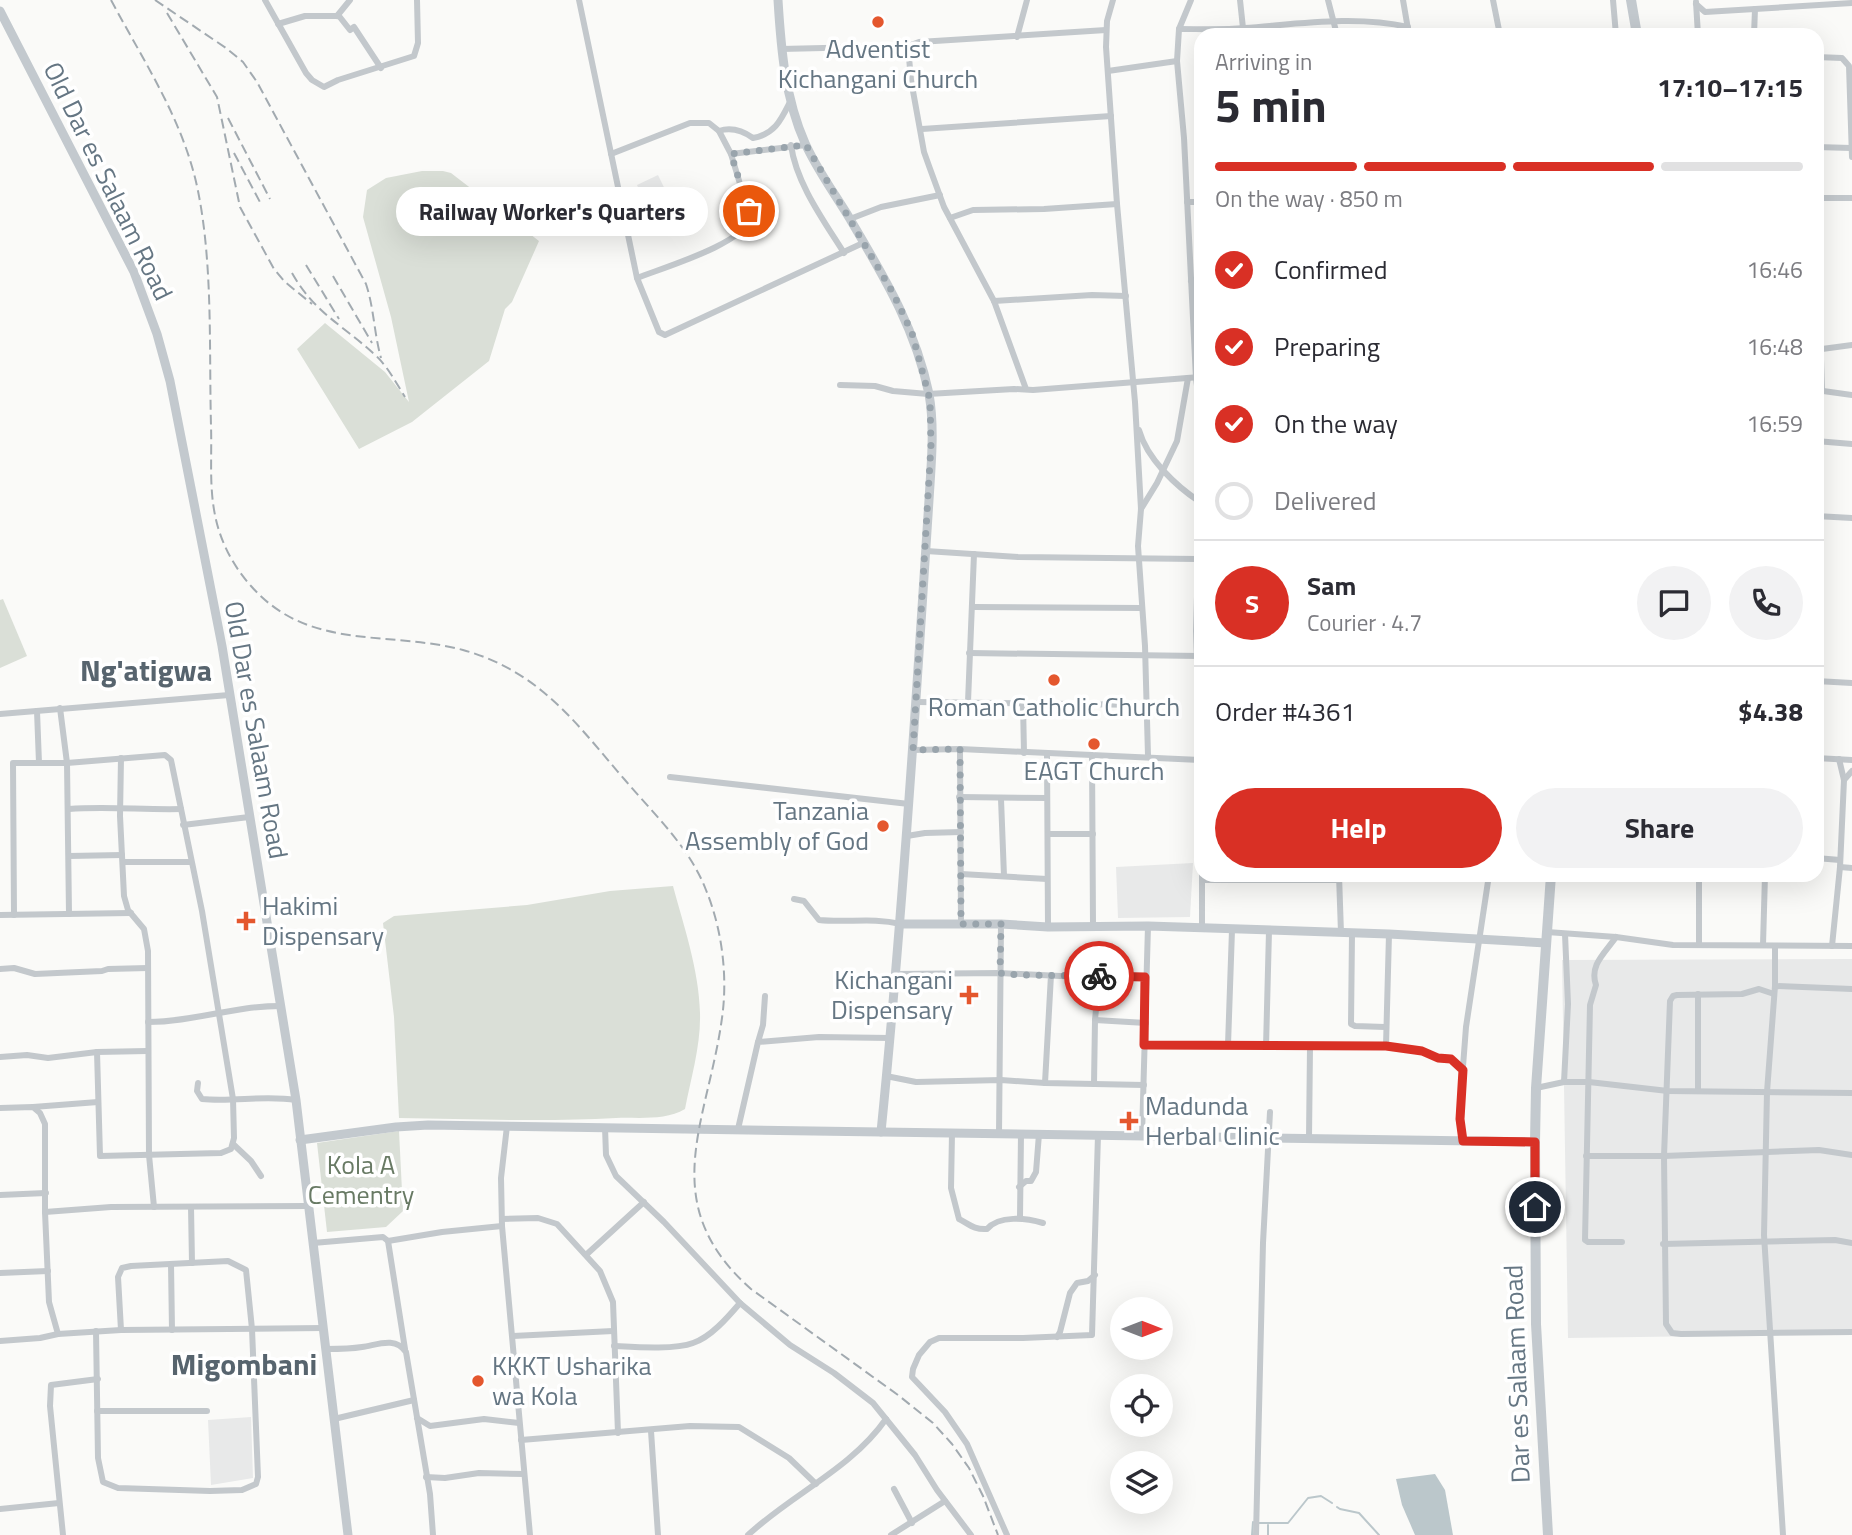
<!DOCTYPE html>
<html lang="en">
<head>
<meta charset="utf-8">
<style>
	body { margin:0; font-family:"Titillium Web",sans-serif; background:#f2f2f3; color:#2b2b33; height:100vh; display:flex; flex-direction:column; font-size:26px; white-space:nowrap }
	* { box-sizing:border-box; margin:0 }
	p { font-size:23px; color:#7c7c81 }
	.icon { flex:none; width:38px; height:38px; fill:none; stroke:currentColor; stroke-width:2; stroke-linecap:round; stroke-linejoin:round }
	.map { position:relative; flex:1; overflow:hidden }
	.sheet { position:absolute; left:1194px; top:28px; width:630px; height:854px; display:flex; flex-direction:column; background:#fff; border-radius:21px; box-shadow:0 7px 28px #0002 }
	.sheet>* { flex:none }
	.needle { width:46px; rotate:90deg }
	.controls { position:absolute; left:1110px; top:1297px; display:grid; gap:14px }
	.controls a { display:grid; place-items:center; width:63px; height:63px; border-radius:50%; background:#fff; box-shadow:0 7px 28px #0002; font-size:35px }
	.pin { position:absolute; display:grid; place-items:center; width:60px; height:60px; color:#fff; margin:-30px; border:4px solid #fff; border-radius:50%; box-shadow:0 2px 7px #0007 }
	.courier { position:absolute; display:grid; place-items:center; width:70px; height:70px; margin:-35px; border:5px solid #d93025; border-radius:50%; background:#fff; color:#222; box-shadow:0 2px 9px #0007 }
	.bubble { position:absolute; height:49px; border-radius:24px; background:#fff; box-shadow:0 7px 28px #0002; font-size:23px; font-weight:700; line-height:49px; text-align:center }
	.head em { font-style:normal; font-weight:700 }
	.head div { display:flex; flex-direction:column-reverse }
	.head { display:flex; align-items:center; justify-content:space-between; height:119px; padding:0 21px }
	h1 { font-size:46px; font-weight:700; line-height:52px }
	.bar { display:grid; grid-template-columns:repeat(4,1fr); gap:10px 7px; align-content:center; height:84px; padding:0 21px }
	.bar i { height:9px; border-radius:5px; background:#e1e1e2 }
	.bar .active { background:#d93025 }
	.bar p { grid-column:span 4 }
	.line { display:flex; align-items:center; gap:18px; padding:0 21px; border-top:2px solid #e1e1e2 }
	.line div { flex:1 }
	.round { display:grid; place-items:center; flex:none; width:74px; height:74px; border-radius:37px; background:#f2f2f3 }
	ol { padding:0 21px; list-style:none }
	li { display:flex; align-items:center; gap:21px; height:77px }
	li p { margin-inline-start:auto }
	li .icon { padding:7px; border-radius:50%; background:#d93025; color:#fff; stroke-width:4 }
	li:last-child { color:#7c7c81 }
	li i { width:38px; height:38px; border:4px solid #e1e1e2; border-radius:50% }
	.action { display:flex; gap:14px; margin-top:auto; padding:14px 21px }
	.action a { flex:1; height:80px; border-radius:42px; background:#d93025; color:#fff; font-size:28px; font-weight:700; line-height:80px; text-align:center }
	.action a+a { background:#f2f2f3; color:#2b2b33 }
	.map>svg:first-child { display:block }
	.built { fill:#e8e9e9 }
	.green { fill:#dadfd7 }
	.water { fill:#bbc7cb }
	.lines { fill:none; stroke-linecap:round; stroke-linejoin:round }
	.stream { stroke:#bbc7cb; stroke-width:2 }
	.street { stroke:#c3c8cc; stroke-width:6 }
	.secondary { stroke:#c3c9ce; stroke-width:9 }
	.highway { stroke:#c3c9ce; stroke-width:10 }
	.rail { stroke:#a2aab0; stroke-width:2; stroke-dasharray:10 5; stroke-linecap:butt }
	.done { stroke:#99a4ac; stroke-width:7; stroke-dasharray:0 12.6 }
	.route { stroke:#d93025; stroke-width:9 }
	.poi-dot { fill:#e4572e; stroke:#fff; stroke-width:2.5 }
	.labels { text-anchor:middle; stroke-width:7; stroke-linejoin:round; paint-order:stroke }
	.poi-label { font-size:26px; fill:#657683; stroke:#fff }
	.street-label { font-size:26px; fill:#657683; stroke:#fff }
	.park-label { font-size:26px; fill:#687a64; stroke:#fff }
	.quarter-label { font-size:30px; font-weight:bold; fill:#57646e; stroke:#fff }
</style>
</head>
<body>
<div class="map">
<svg width="1852" height="1535" viewBox="0 0 1852 1535">
	<rect width="100%" height="100%" fill="#fafaf8"/>
	<g class="built">
		<polygon points="658,175 673,206 652,218 637,185"/>
		<polygon points="1193,863 1190,917 1118,918 1116,867"/>
		<polygon points="1852,959 1852,1334 1568,1338 1562,960"/>
		<polygon points="251,1417 253,1478 211,1485 208,1420"/>
	</g>
	<g class="green">
		<polygon points="422,171 443,171 451,173 539,241 512,302 505,309 489,361 412,422 359,449 297,349 325,323 385,372 409,402 391,317 363,217 367,190 386,178"/>
		<polygon points="3,599 27,656 0,668 0,600"/>
		<path d="M673,886C684,927 699,970 700,1013C701,1045 691,1078 685,1109C665,1121 638,1117 616,1118C544,1122 471,1119 399,1118L394,1017L383,923L394,916L527,905L610,891Z"/>
		<polygon points="399,1131 403,1211 386,1227 327,1232 317,1143"/>
	</g>
	<polygon class="water" points="1435,1474 1445,1490 1453,1535 1415,1535 1402,1505 1396,1479"/>
	<g class="lines">
		<g class="stream">
			<polyline points="1337,1507 1340,1509 1359,1513 1379,1535"/>
			<polyline points="1257,1523 1288,1523 1308,1498 1321,1496 1332,1503"/>
			<polyline points="1252,1535 1253,1522"/>
			<polyline points="1268,1535 1268,1525"/>
		</g>
		<g class="street">
			<polyline points="265,0 306,73 312,80 324,87 338,80 414,56 418,43 417,0"/>
			<polyline points="579,0 637,278 659,332 665,335 863,243"/>
			<polyline points="1113,0 1107,21 1106,47 1117,204 1135,402 1141,509 1138,546 1145,646 1148,756"/>
			<polyline points="1191,0 1179,29 1177,61 1184,138 1196,378 1200,410"/>
			<polyline points="1240,0 1243,28"/>
			<polyline points="1328,0 1337,35"/>
			<polyline points="1403,0 1409,35"/>
			<polyline points="1493,0 1500,35"/>
			<polyline points="1613,0 1616,35"/>
			<polyline points="1696,2 1698,35"/>
			<polyline points="1696,4 1705,12 1852,3"/>
			<polyline points="337,16 350,0"/>
			<polyline points="278,24 305,16 339,16 350,30 354,27 381,68"/>
			<path d="M1179,29C1201,29 1223,30 1245,28C1298,24 1355,15 1408,27"/>
			<polyline points="1754,35 1755,9"/>
			<polyline points="1017,37 1027,0"/>
			<polyline points="908,46 911,80 924,152 929,166 944,207 994,301 1026,389"/>
			<polyline points="781,49 908,46 919,42 1106,30"/>
			<polyline points="1816,57 1842,58 1849,66 1852,157"/>
			<polyline points="1108,71 1177,61"/>
			<polyline points="922,129 1111,116"/>
			<path d="M719,131C731,127 743,131 753,138C775,134 781,120 790,102"/>
			<path d="M791,145C796,183 824,221 844,253"/>
			<polyline points="1816,147 1851,148"/>
			<path d="M611,154L690,123H709L719,131L731,154L750,217C747,243 662,268 637,278"/>
			<polyline points="731,154 806,145"/>
			<polyline points="1816,198 1852,198"/>
			<polyline points="1187,202 1200,202"/>
			<polyline points="1816,204 1822,390"/>
			<polyline points="950,218 973,210 1044,209 1117,204"/>
			<polyline points="850,219 881,207 940,195"/>
			<polyline points="1191,281 1200,286"/>
			<polyline points="994,301 1092,295 1126,296"/>
			<polyline points="1195,332 1200,317"/>
			<polyline points="1822,349 1852,345"/>
			<polyline points="840,385 875,386 893,391 928,394 1014,389 1033,390 1200,377"/>
			<polyline points="1816,390 1852,395"/>
			<path d="M1139,430C1147,459 1176,486 1200,502"/>
			<polyline points="1816,441 1852,444"/>
			<polyline points="1200,493 1196,631 1200,751"/>
			<polyline points="1141,509 1157,483 1177,441 1188,378"/>
			<polyline points="1816,516 1852,518"/>
			<polyline points="1816,533 1818,516"/>
			<polyline points="926,551 1018,557 1198,559"/>
			<polyline points="973,607 1142,608"/>
			<polyline points="969,653 1200,656"/>
			<polyline points="1816,681 1852,683"/>
			<polyline points="916,702 1147,705"/>
			<polyline points="968,702 974,554"/>
			<polyline points="1023,703 1024,753"/>
			<polyline points="60,708 67,763 69,914"/>
			<polyline points="37,711 39,763"/>
			<polyline points="0,714 229,695"/>
			<polyline points="960,749 961,924"/>
			<polyline points="913,750 960,749 1200,760"/>
			<polyline points="1047,754 1048,927"/>
			<polyline points="1092,755 1093,925"/>
			<polyline points="121,758 120,816 124,896 128,910 144,929 148,951 149,1155 154,1207"/>
			<polyline points="1816,758 1852,760"/>
			<polyline points="670,777 909,804"/>
			<polyline points="1844,780 1852,771"/>
			<polyline points="959,797 1047,798"/>
			<polyline points="1001,799 1004,876"/>
			<path d="M69,809C106,806 143,810 181,809"/>
			<polyline points="183,825 249,817"/>
			<polyline points="1048,834 1093,834"/>
			<polyline points="907,836 925,833 961,832"/>
			<polyline points="69,856 122,855"/>
			<polyline points="1816,858 1840,860"/>
			<polyline points="123,862 191,862"/>
			<polyline points="1840,867 1852,868"/>
			<polyline points="961,874 1047,879"/>
			<polyline points="1339,875 1341,933"/>
			<polyline points="1202,880 1339,880"/>
			<path d="M794,899L804,901L819,920C848,923 871,917 901,924"/>
			<polyline points="0,915 131,913"/>
			<polyline points="14,915 13,763 67,763 165,755 171,760 202,911 233,1099 234,1138 231,1149 221,1153 100,1156 97,1052"/>
			<polyline points="1202,929 1202,875"/>
			<polyline points="1547,932 1616,937 1673,945 1852,946"/>
			<polyline points="1352,934 1351,1024 1355,1026 1385,1027"/>
			<path d="M1616,937C1605,953 1589,965 1596,985L1590,1005L1585,1240L1588,1242H1622"/>
			<polyline points="1699,944 1699,875"/>
			<polyline points="1763,945 1765,875"/>
			<polyline points="1775,946 1775,986 1767,1092 1764,1235 1783,1535"/>
			<polyline points="1832,946 1840,867 1844,780 1839,759"/>
			<polyline points="0,969 14,968 35,974 102,971 108,969 148,968"/>
			<polyline points="896,974 1000,973 1080,977 1145,977"/>
			<polyline points="1775,986 1852,989"/>
			<polyline points="1698,994 1698,1091"/>
			<polyline points="1774,994 1759,989 1742,994 1677,995 1673,996 1670,1001 1664,1156 1666,1324 1672,1333 1681,1334 1852,1332"/>
			<polyline points="1095,1020 1099,976"/>
			<path d="M148,1022C194,1022 233,1006 280,1006"/>
			<polyline points="758,1042 763,1025 765,996"/>
			<polyline points="1144,1045 1386,1046 1422,1051 1438,1058 1451,1059 1463,1070"/>
			<polyline points="1228,1045 1232,930"/>
			<polyline points="1386,1046 1389,934"/>
			<polyline points="1266,1047 1269,931"/>
			<polyline points="0,1057 27,1055 48,1058 97,1052 147,1051"/>
			<polyline points="886,1076 916,1082 1001,1080 1045,1083 1144,1085"/>
			<polyline points="1564,1082 1568,1004 1565,934"/>
			<path d="M198,1083L197,1091L202,1099C233,1102 265,1095 296,1100"/>
			<polyline points="1045,1083 1051,975"/>
			<polyline points="1094,1084 1095,1020 1146,1023"/>
			<polyline points="1536,1088 1564,1082 1589,1082 1668,1091 1852,1093"/>
			<polyline points="33,1107 98,1102"/>
			<polyline points="0,1108 33,1107 40,1113 45,1124 45,1212 49,1302 58,1334 121,1330 323,1328"/>
			<polyline points="507,1126 501,1178 502,1226 530,1535"/>
			<polyline points="605,1127 606,1155 616,1176 664,1222 740,1303 790,1345 834,1373 873,1403 915,1455 937,1490 971,1535"/>
			<polyline points="738,1129 758,1042 819,1037 890,1038"/>
			<path d="M952,1133L951,1188L959,1219C969,1224 974,1230 987,1229C999,1215 1026,1218 1043,1223"/>
			<polyline points="999,1134 1001,924"/>
			<polyline points="1142,1136 1148,926"/>
			<polyline points="1309,1138 1310,1047"/>
			<polyline points="1463,1141 1459,1119 1466,1027 1489,875"/>
			<polyline points="233,1144 251,1161 261,1176"/>
			<polyline points="1586,1156 1664,1156 1819,1150 1852,1155"/>
			<polyline points="1019,1187 1026,1181 1031,1181 1036,1172 1039,1134"/>
			<polyline points="0,1195 46,1193"/>
			<polyline points="191,1207 192,1263"/>
			<polyline points="45,1212 111,1207 308,1206"/>
			<polyline points="1020,1217 1021,1134"/>
			<polyline points="502,1219 538,1218 557,1224 600,1271 613,1302 618,1433"/>
			<polyline points="388,1241 405,1349"/>
			<polyline points="313,1243 383,1237 388,1241 442,1232 502,1226"/>
			<polyline points="1663,1244 1835,1240 1852,1243"/>
			<polyline points="587,1254 644,1202"/>
			<polyline points="171,1264 172,1330"/>
			<polyline points="0,1273 48,1271"/>
			<polyline points="96,1331 98,1458 103,1482 118,1488 210,1491 242,1490 256,1484 258,1477 252,1329 246,1270 228,1261 131,1266 122,1268 118,1277 121,1330"/>
			<polyline points="513,1336 613,1331"/>
			<polyline points="1057,1337 1060,1332 1070,1293 1077,1283 1088,1281 1095,1275"/>
			<polyline points="0,1341 40,1338 58,1334"/>
			<path d="M614,1346C634,1347 675,1350 693,1343C711,1337 728,1317 740,1303"/>
			<path d="M326,1349C338,1349 350,1349 362,1347C377,1345 395,1336 406,1352L430,1494L433,1535"/>
			<polyline points="97,1411 207,1411"/>
			<polyline points="417,1418 430,1426 484,1419 519,1423"/>
			<polyline points="334,1419 414,1400"/>
			<polyline points="651,1431 658,1535"/>
			<polyline points="521,1440 690,1426 739,1427 789,1458 816,1484"/>
			<polyline points="426,1477 445,1478 479,1473 524,1474"/>
			<polyline points="894,1489 912,1523"/>
			<polyline points="0,1509 59,1503"/>
			<polyline points="63,1535 50,1406 51,1385 98,1379"/>
			<path d="M748,1535C792,1494 851,1469 886,1419"/>
			<polyline points="891,1535 945,1501"/>
			<polyline points="1007,1535 967,1444 945,1412 912,1377 913,1369 919,1355 930,1342 939,1338 1023,1338 1092,1335 1098,1135"/>
			<polyline points="1256,1535 1263,1243 1270,1112"/>
		</g>
		<g class="secondary">
			<path d="M778,0C781,49 785,98 805,143C817,170 835,194 850,219C884,277 915,327 929,394C935,428 931,466 929,500C926,541 924,582 921,623C910,793 898,963 881,1132"/>
			<polyline points="0,11 134,272 157,334 170,381 222,646 296,1100 348,1535"/>
			<polyline points="901,924 1001,924 1048,927 1148,926 1389,934 1546,943"/>
			<polyline points="300,1140 396,1127 428,1125 1535,1142"/>
		</g>
		<g class="highway">
			<polyline points="1631,0 1637,35"/>
			<polyline points="1548,1535 1536,1324 1535,1142 1536,1088 1551,875"/>
		</g>
		<g class="rail">
			<path d="M111,0C144,62 184,121 198,191C213,265 209,350 211,426C212,455 209,486 215,515C220,541 233,566 251,586C309,652 388,630 463,650C492,658 519,672 542,691C573,716 598,749 625,780C654,814 690,848 706,890C722,929 728,976 722,1018C708,1122 654,1203 751,1289L898,1395L933,1423L952,1444L969,1468L983,1496L998,1535"/>
			<path d="M155,0L226,48L243,62L257,82L366,284C374,308 374,333 381,358"/>
			<polyline points="167,13 217,97 240,207 274,269 285,282 312,304"/>
			<polyline points="228,118 270,199"/>
			<polyline points="234,153 261,204"/>
			<polyline points="306,265 339,319"/>
			<path d="M292,273C314,312 341,324 373,353C387,365 395,381 405,397"/>
			<polyline points="333,276 372,343"/>
		</g>
	</g>
	<g class="lines">
		<polyline class="done" points="749,211 731,154 806,145 893,293 912,333 930,400 931,445 913,750 960,749 961,924 1001,924 1000,973 1020,975 1099,976"/>
		<polyline class="route" points="1099,976 1145,977 1144,1045 1386,1046 1422,1051 1438,1058 1451,1059 1463,1070 1460,1119 1463,1141 1535,1142 1535,1207"/>
	</g>
	<g class="poi-dot">
		<circle cx="878" cy="22" r="7"/>
		<circle cx="1054" cy="680" r="7"/>
		<circle cx="1094" cy="744" r="7"/>
		<circle cx="883" cy="826" r="7"/>
		<path d="M242.5 910.5h7v7h7v7h-7v7h-7v-7h-7v-7h7z"/>
		<path d="M965.5 984.5h7v7h7v7h-7v7h-7v-7h-7v-7h7z"/>
		<path d="M1125.5 1110.5h7v7h7v7h-7v7h-7v-7h-7v-7h7z"/>
		<circle cx="478" cy="1381" r="7"/>
	</g>
	<g class="labels">
		<g class="poi-label">
			<text x="878" y="58">Adventist<tspan x="878" dy="30">Kichangani Church</tspan></text>
			<text x="1054" y="716">Roman Catholic Church</text>
			<text x="1094" y="780">EAGT Church</text>
			<text x="869" y="820" text-anchor="end">Tanzania<tspan x="869" dy="30">Assembly of God</tspan></text>
			<text x="262" y="915" text-anchor="start">Hakimi<tspan x="262" dy="30">Dispensary</tspan></text>
			<text x="953" y="989" text-anchor="end">Kichangani<tspan x="953" dy="30">Dispensary</tspan></text>
			<text x="1145" y="1115" text-anchor="start">Madunda<tspan x="1145" dy="30">Herbal Clinic</tspan></text>
			<text x="492" y="1375" text-anchor="start">KKKT Usharika<tspan x="492" dy="30">wa Kola</tspan></text>
		</g>
		<g class="street-label">
			<text transform="translate(108 181) rotate(64)" y="9">Old Dar es Salaam Road</text>
			<text transform="translate(256 730) rotate(80)" y="9">Old Dar es Salaam Road</text>
			<text transform="translate(1517 1374) rotate(-92)" y="9">Dar es Salaam Road</text>
		</g>
		<g class="park-label">
			<text x="361" y="1174">Kola A<tspan x="361" dy="30">Cementry</tspan></text>
		</g>
		<g class="quarter-label">
			<text x="146" y="681">Ng'atigwa</text>
			<text x="244" y="1375">Migombani</text>
		</g>
	</g>
</svg>
<div class="controls">
<a><svg class="needle" viewBox="-14 -14 28 28"><path d="M0-13l5 13h-10z" fill="#e53935"/><path d="M0 13l5-13h-10z" fill="#7c7c81"/></svg></a>
<a><svg class="icon" aria-label="locate" viewBox="0 0 24 24"><circle cx="12" cy="12" r="6"/><path d="M12 2v4M12 18v4M2 12h4M18 12h4"/></svg></a>
<a><svg class="icon" aria-label="layers" viewBox="0 0 24 24"><path d="M12 4l9 5-9 5-9-5zM3 14l9 5 9-5"/></svg></a>
</div>
<div class="pin" style="left:749px;top:211px;background:#ea580c"><svg class="icon" aria-label="bag" viewBox="0 0 24 24"><path d="M5 8h14l-1 12H6zM9 8a3 3 0 0 1 6 0"/></svg></div>
<div class="pin" style="left:1535px;top:1207px;background:#1f2937"><svg class="icon" aria-label="home" viewBox="0 0 24 24"><path d="M3 11l9-7 9 7M6 9v11h12V9"/></svg></div>
<div class="courier" style="left:1099px;top:976px"><svg class="icon" aria-label="bike" viewBox="0 0 24 24"><circle cx="6" cy="16" r="4"/><circle cx="18" cy="16" r="4"/><path d="M6 16l4-8h5l3 8M10 8l3 8H6M13 5h3"/></svg></div>
<div class="bubble" style="left:396px;top:187px;width:312px">Railway Worker's Quarters</div>
<section class="sheet">
<div class="head"><div><h1>5 min</h1><p>Arriving in</p></div><em>17:10–17:15</em></div>
<div class="bar"><i class="active"></i><i class="active"></i><i class="active"></i><i></i><p>On the way · 850 m</p></div>
<ol>
<li><svg class="icon" aria-label="check" viewBox="0 0 24 24"><path d="M5 12l5 5 9-10"/></svg>Confirmed<p>16:46</p></li>
<li><svg class="icon" aria-label="check" viewBox="0 0 24 24"><path d="M5 12l5 5 9-10"/></svg>Preparing<p>16:48</p></li>
<li><svg class="icon" aria-label="check" viewBox="0 0 24 24"><path d="M5 12l5 5 9-10"/></svg>On the way<p>16:59</p></li>
<li><i></i>Delivered</li>
</ol>
<div class="line" style="height:126px"><b class="round" style="background:#d93025;color:#fff">S</b><div><b>Sam</b><p>Courier · 4.7</p></div><a class="round"><svg class="icon" aria-label="chat" viewBox="0 0 24 24"><path d="M4 5h16v11H9l-5 4z"/></svg></a><a class="round"><svg class="icon" aria-label="phone" viewBox="0 0 24 24"><path d="M5 4h4l2 5-3 2q2 4 5 5l2-3 5 2v4C11 20 4 13 5 4z"/></svg></a></div>
<div class="line" style="height:91px"><div>Order #4361</div><b>$4.38</b></div>
<div class="action"><a>Help</a><a>Share</a></div>
</section>
</div>
</body>
</html>
